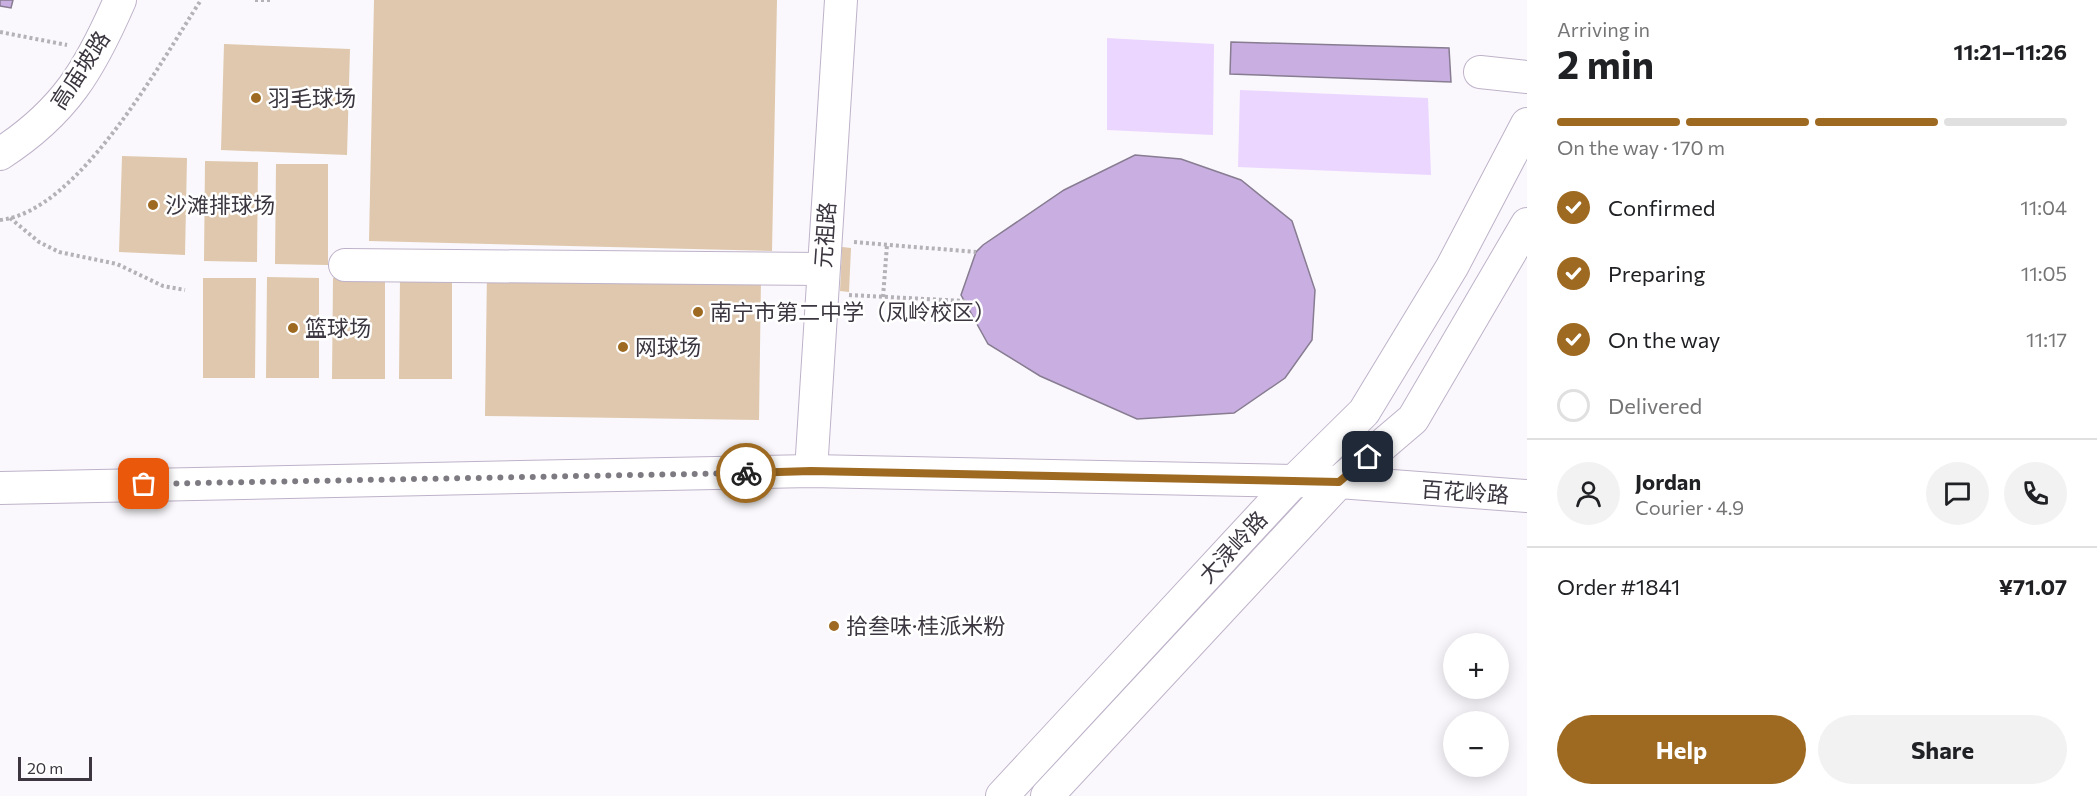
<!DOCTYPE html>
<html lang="en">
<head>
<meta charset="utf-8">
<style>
	body { margin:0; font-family:Commissioner,"Noto Sans SC",sans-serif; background:#f2f2f2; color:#202124; height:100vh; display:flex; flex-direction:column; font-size:22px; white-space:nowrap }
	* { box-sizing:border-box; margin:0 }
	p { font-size:20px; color:#757577 }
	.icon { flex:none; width:33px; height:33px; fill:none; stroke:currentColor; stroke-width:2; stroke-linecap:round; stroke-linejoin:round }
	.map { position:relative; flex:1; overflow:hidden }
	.panel { display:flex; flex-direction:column; background:#fff; width:570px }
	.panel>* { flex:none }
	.fabs { position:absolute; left:1443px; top:633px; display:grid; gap:12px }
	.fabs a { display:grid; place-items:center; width:66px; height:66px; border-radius:50%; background:#fff; box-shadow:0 3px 15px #0003; font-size:30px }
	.scale { position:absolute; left:18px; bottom:15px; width:74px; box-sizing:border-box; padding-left:6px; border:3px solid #3b363f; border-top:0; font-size:16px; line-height:21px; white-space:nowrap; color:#3b363f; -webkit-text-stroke:4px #fff; paint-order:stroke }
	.pin { position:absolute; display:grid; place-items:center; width:51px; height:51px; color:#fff; margin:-26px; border-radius:12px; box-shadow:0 3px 9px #0006 }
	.courier { position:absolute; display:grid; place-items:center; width:60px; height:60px; margin:-30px; border:4px solid #9e6a21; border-radius:50%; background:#fff; color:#222; box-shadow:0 2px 8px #0007 }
	.head em { font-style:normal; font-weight:700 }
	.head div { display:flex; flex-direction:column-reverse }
	.head { display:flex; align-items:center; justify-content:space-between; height:102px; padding:0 30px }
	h1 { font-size:39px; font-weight:700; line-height:45px }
	.bar { display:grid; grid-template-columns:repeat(4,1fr); gap:9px 6px; align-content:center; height:72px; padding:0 30px }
	.bar i { height:8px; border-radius:4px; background:#e0e0e0 }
	.bar .current { background:#9e6a21 }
	.bar p { grid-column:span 4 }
	.line { display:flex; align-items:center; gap:15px; padding:0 30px; border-top:2px solid #e0e0e0 }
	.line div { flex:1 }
	.round { display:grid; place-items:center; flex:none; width:63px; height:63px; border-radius:32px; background:#f2f2f2 }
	ol { padding:0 30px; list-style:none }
	li { display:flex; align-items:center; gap:18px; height:66px }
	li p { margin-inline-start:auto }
	li .icon { padding:6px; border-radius:50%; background:#9e6a21; color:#fff; stroke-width:4 }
	li:last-child { color:#757577 }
	li i { width:33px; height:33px; border:3px solid #e0e0e0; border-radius:50% }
	.cta { display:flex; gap:12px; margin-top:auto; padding:12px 30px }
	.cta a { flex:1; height:69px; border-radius:36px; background:#9e6a21; color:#fff; font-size:24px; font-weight:700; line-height:69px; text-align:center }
	.cta a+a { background:#f2f2f2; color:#202124 }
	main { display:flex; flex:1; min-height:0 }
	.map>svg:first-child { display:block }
	.green { fill:#dfc8ad }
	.water { fill:#ebd6ff }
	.building { fill:#c9afe1; stroke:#877c91; stroke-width:1.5 }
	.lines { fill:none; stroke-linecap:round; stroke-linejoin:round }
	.minor-casing { stroke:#beb2c9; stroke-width:34 }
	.path { stroke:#b4b1b7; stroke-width:4; stroke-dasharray:3 3; stroke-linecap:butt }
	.minor { stroke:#fff; stroke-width:32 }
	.done { stroke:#7e7a81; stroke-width:6; stroke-dasharray:0 10.8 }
	.route { stroke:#9e6a21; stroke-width:8 }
	.poi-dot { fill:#9e6a21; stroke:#fff; stroke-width:2 }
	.labels { text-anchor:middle; stroke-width:5; stroke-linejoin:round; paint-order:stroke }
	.street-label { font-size:22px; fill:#3b363f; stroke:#fff }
	.poi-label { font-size:22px; fill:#3b363f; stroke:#fff; text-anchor:start }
</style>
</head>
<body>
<main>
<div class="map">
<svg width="1527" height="796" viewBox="0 0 1527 796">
	<rect width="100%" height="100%" fill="#faf8fc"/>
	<g class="green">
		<polygon points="374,0 777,0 772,251 369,241"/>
		<polygon points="224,44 350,49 347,155 221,150"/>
		<polygon points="122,156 187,158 185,255 119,252"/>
		<polygon points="205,161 258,162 257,262 204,261"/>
		<polygon points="276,164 328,164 328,265 275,264"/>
		<polygon points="842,247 851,248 849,292 840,291"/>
		<polygon points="487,271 761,277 759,420 485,416"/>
		<polygon points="267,277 319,278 319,378 266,378"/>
		<polygon points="203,278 256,278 255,378 203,378"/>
		<polygon points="333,278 385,279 385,379 332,379"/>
		<polygon points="400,279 452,279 452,379 399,379"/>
	</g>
	<g class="water">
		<polygon points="1107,38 1214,44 1213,135 1107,130"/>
		<polygon points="1240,90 1428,98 1431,175 1238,167"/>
	</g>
	<g class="building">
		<polygon points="0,0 13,0 11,8 0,6"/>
		<polygon points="1231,42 1449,48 1451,82 1230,74"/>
		<polygon points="1135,155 1181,159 1241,180 1292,221 1315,290 1312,340 1285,378 1234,413 1137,419 1040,376 988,344 961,295 976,252 983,245 1064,190"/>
	</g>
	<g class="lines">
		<defs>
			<g id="minor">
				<polyline points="1480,72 1527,77"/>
				<path d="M0,154C65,112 90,69 120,0"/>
				<polyline points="345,265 823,269"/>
				<polyline points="811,471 841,0"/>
				<polyline points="0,488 811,471 1339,482 1527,496"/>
				<polyline points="1002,796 1294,481 1364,412 1452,267 1527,124"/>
				<polyline points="1047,796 1339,482 1413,419 1527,224"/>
			</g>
		</defs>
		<use href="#minor" class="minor-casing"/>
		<g class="path">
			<polyline points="255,0 273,0"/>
			<polyline points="0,32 67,45"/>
			<polyline points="10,218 39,242 59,252 117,264 163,286 185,290"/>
			<path d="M0,220C79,212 161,61 201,0"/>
			<polyline points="854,242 976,252"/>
			<polyline points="849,295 965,301"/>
			<polyline points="883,297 887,245"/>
		</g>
		<use href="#minor" class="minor"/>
	</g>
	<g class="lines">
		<polyline class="done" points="144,484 746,473"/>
		<polyline class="route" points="746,473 811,471 1339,482 1368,457"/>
	</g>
	<g class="poi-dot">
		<circle cx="256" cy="98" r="6"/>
		<circle cx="153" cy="205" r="6"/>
		<circle cx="698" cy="312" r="6"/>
		<circle cx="293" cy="328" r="6"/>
		<circle cx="623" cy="347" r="6"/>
		<circle cx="834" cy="626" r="6"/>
	</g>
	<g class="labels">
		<g class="street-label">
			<text transform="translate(80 70) rotate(-57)" y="8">高庙坡路</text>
			<text transform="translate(825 235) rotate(-86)" y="8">元祖路</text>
			<text transform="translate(1465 492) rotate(4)" y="8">百花岭路</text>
			<text transform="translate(1233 547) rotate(-47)" y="8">大渌岭路</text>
		</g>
		<g class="poi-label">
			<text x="268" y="106">羽毛球场</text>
			<text x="165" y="213">沙滩排球场</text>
			<text x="710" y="320">南宁市第二中学（凤岭校区）</text>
			<text x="305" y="336">篮球场</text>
			<text x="635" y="355">网球场</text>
			<text x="846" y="634">拾叁味·桂派米粉</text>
		</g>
	</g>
</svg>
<div class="fabs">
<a>+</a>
<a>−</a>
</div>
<div class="scale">20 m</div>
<div class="pin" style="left:144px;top:484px;background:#ea580c"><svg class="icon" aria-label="bag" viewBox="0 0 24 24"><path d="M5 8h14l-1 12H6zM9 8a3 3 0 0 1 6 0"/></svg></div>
<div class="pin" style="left:1368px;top:457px;background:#1f2937"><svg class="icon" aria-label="home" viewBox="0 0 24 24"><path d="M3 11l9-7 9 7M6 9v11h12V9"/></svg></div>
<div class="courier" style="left:746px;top:473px"><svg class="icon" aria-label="bike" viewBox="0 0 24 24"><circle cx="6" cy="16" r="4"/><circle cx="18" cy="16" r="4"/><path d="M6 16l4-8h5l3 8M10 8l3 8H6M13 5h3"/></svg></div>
</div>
<section class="panel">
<div class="head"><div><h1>2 min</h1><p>Arriving in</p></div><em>11:21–11:26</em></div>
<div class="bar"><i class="current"></i><i class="current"></i><i class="current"></i><i></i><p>On the way · 170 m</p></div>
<ol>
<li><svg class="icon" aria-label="check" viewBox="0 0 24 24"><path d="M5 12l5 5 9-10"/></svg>Confirmed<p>11:04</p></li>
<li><svg class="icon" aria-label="check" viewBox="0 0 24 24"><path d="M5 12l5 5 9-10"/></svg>Preparing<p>11:05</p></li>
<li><svg class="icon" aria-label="check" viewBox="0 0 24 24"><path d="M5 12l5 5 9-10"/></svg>On the way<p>11:17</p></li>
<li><i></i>Delivered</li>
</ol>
<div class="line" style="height:108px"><a class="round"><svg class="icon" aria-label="person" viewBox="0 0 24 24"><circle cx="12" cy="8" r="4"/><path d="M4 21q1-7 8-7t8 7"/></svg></a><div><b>Jordan</b><p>Courier · 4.9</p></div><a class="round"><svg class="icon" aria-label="chat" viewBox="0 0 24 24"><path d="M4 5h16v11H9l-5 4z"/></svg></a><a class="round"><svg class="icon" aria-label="phone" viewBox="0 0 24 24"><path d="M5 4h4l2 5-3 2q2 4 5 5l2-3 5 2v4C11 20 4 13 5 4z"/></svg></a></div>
<div class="line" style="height:78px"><div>Order #1841</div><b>¥71.07</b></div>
<div class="cta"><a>Help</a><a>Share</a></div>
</section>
</main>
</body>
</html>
